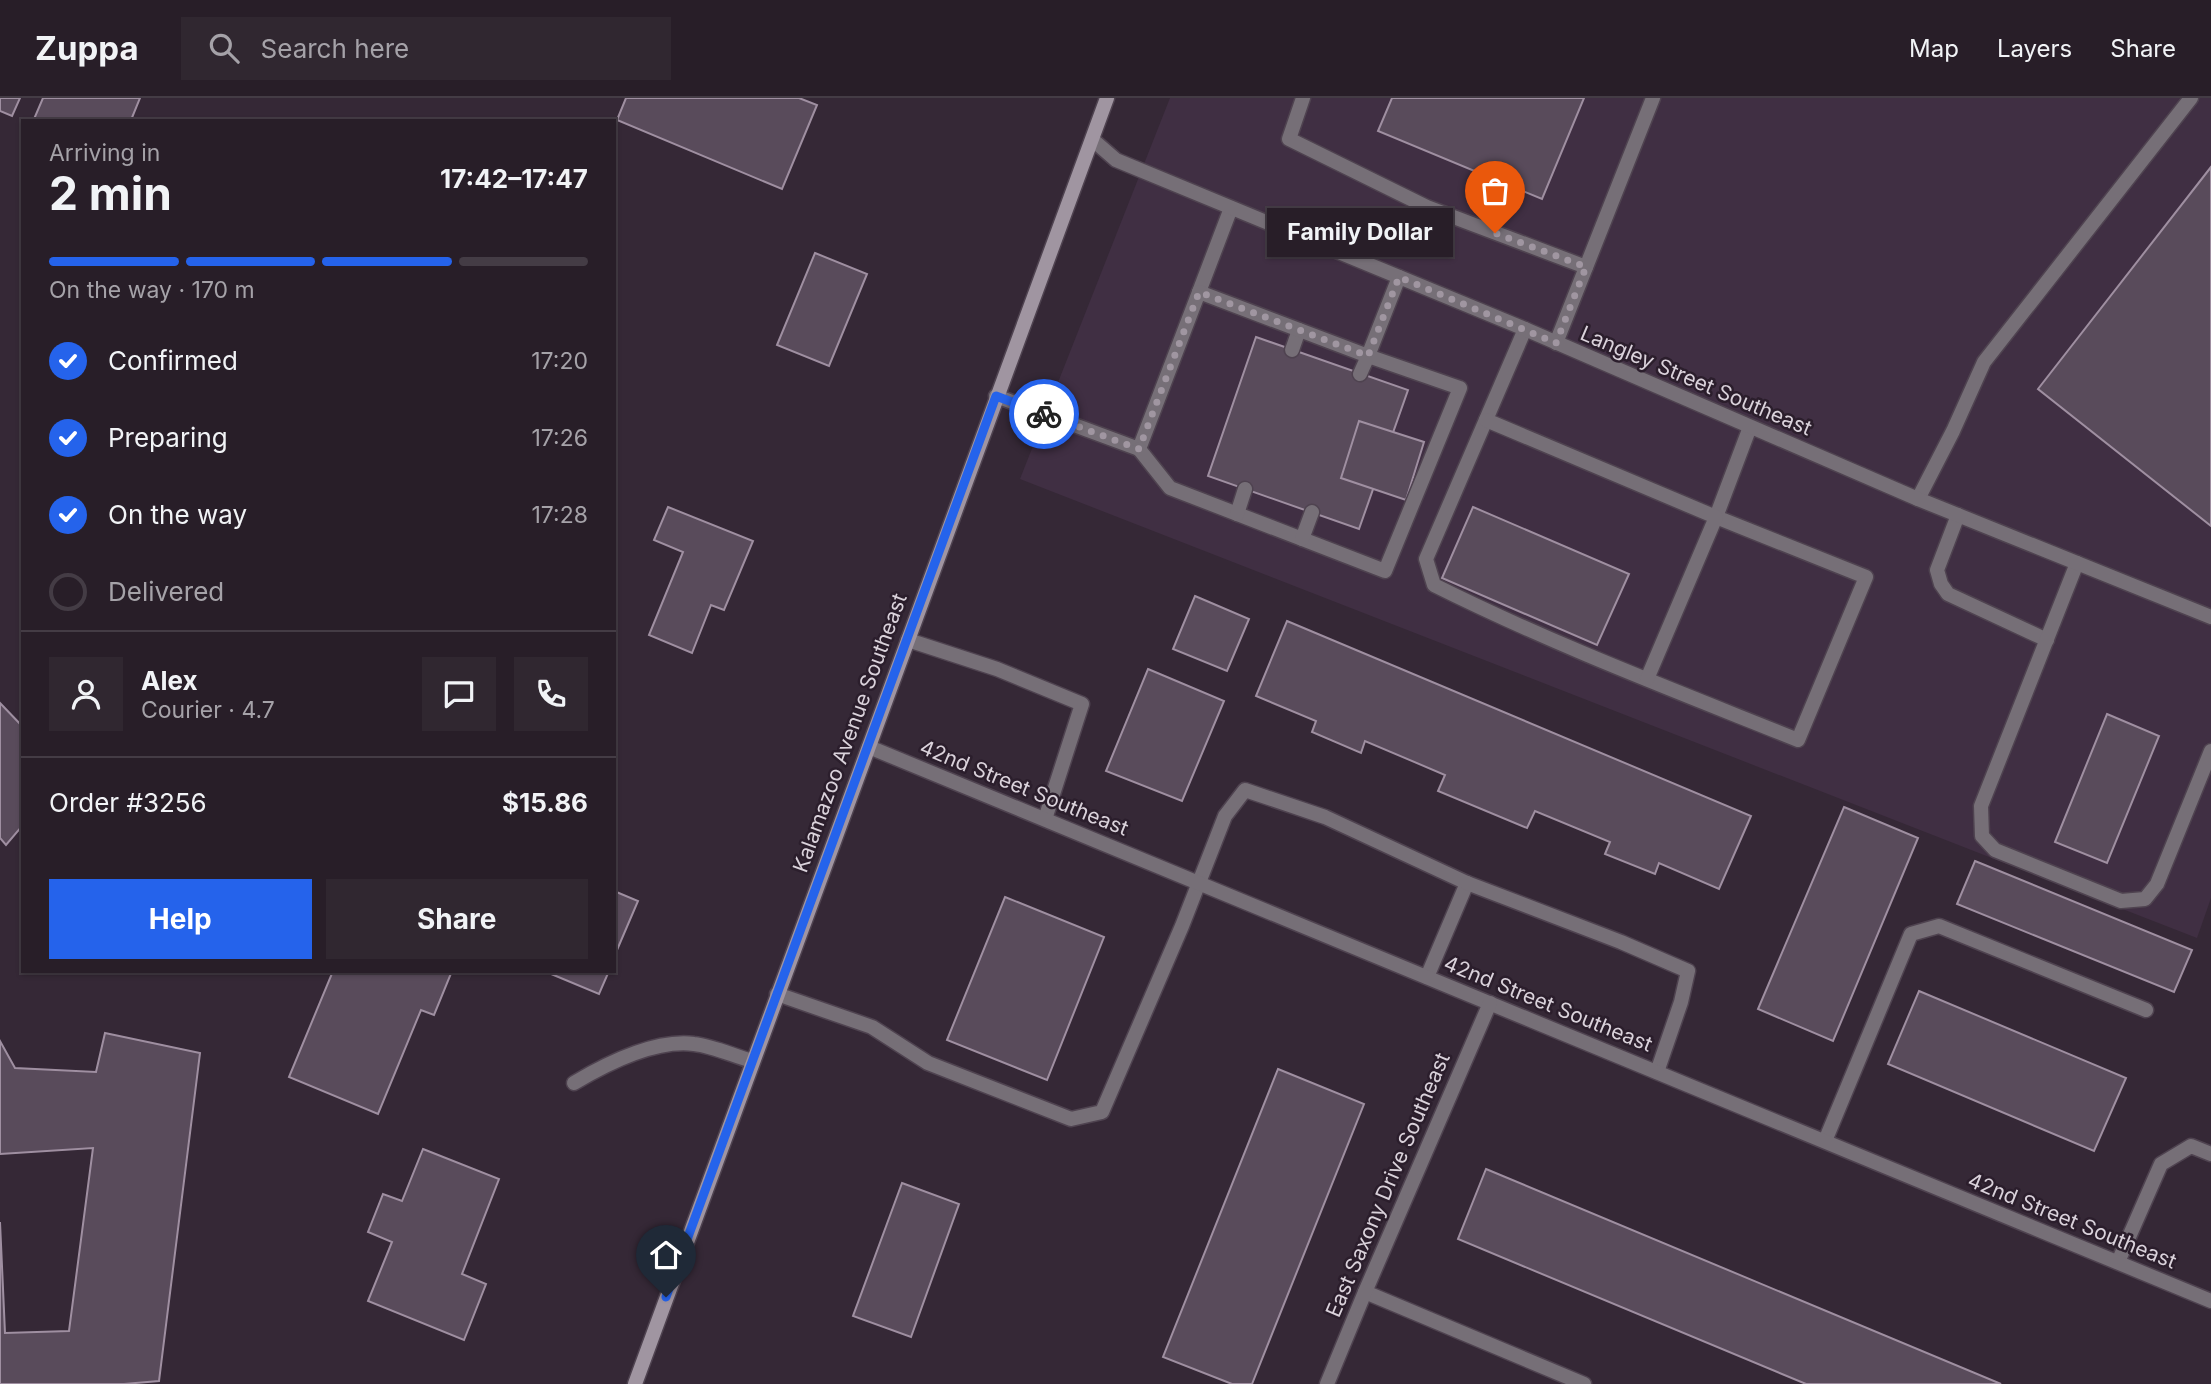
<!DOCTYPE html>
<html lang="en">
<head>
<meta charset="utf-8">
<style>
	body { margin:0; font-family:Inter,sans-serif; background:#302730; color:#f1f3f6; height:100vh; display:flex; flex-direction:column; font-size:26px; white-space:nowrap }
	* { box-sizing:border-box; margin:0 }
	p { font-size:23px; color:#a5a2a8 }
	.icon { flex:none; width:38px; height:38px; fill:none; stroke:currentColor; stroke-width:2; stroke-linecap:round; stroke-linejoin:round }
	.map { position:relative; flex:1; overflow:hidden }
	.drawer { position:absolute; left:21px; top:21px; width:595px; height:854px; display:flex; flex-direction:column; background:#281e28; border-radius:0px; box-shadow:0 2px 5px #0004,0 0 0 2px #443c45 }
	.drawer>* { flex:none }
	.pin { position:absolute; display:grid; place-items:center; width:60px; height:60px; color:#fff; margin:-72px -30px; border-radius:50% 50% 50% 0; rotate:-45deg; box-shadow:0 0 7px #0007 }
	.pin .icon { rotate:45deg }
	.courier { position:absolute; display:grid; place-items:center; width:70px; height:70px; margin:-35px; border:5px solid #2563eb; border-radius:50%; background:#fff; color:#222; box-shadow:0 2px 9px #0007 }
	.bubble { position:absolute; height:49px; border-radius:0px; background:#281e28; box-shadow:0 2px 5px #0004,0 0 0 2px #443c45; font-size:23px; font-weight:700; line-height:49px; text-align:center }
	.headline em { font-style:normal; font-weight:700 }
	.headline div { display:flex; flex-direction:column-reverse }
	.headline { display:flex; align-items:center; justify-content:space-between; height:119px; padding:0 28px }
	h1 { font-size:46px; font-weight:700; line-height:52px }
	.bar { display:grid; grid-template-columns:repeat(4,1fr); gap:10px 7px; align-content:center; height:84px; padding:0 28px }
	.bar i { height:9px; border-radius:5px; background:#443c45 }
	.bar .active { background:#2563eb }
	.bar p { grid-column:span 4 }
	.line { display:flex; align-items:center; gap:18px; padding:0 28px; border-top:2px solid #443c45 }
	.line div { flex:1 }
	.round { display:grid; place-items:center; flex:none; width:74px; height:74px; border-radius:0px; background:#302730 }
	ol { padding:0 28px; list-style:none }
	li { display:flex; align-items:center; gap:21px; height:77px }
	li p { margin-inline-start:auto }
	li .icon { padding:7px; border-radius:50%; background:#2563eb; color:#fff; stroke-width:4 }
	li:last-child { color:#a5a2a8 }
	li i { width:38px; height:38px; border:4px solid #443c45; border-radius:50% }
	.button { display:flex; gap:14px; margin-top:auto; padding:14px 28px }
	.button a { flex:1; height:80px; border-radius:0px; background:#2563eb; color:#fff; font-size:28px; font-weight:700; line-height:80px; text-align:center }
	.button a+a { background:#302730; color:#f1f3f6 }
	header { display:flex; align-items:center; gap:42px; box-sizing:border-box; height:98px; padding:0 35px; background:#281e28; border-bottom:2px solid #443c45 }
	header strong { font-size:33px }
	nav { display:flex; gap:38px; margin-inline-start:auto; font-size:24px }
	.search { width:490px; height:63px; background:#302730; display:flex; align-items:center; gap:18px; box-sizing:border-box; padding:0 24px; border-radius:0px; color:#a5a2a8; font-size:26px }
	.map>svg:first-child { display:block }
	.built { fill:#402f43 }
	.building { fill:#594b5b; stroke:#9f8fa1; stroke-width:2 }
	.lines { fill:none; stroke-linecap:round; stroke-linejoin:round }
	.service-casing { stroke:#4f4350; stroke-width:17 }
	.minor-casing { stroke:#4f4350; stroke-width:17 }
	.secondary-casing { stroke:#4f4350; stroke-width:17 }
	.service { stroke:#766f77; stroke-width:14 }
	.minor { stroke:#766f77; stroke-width:14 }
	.secondary { stroke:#a095a1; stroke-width:14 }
	.done { stroke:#a096a1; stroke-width:7; stroke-dasharray:0 12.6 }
	.route { stroke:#2563eb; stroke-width:9 }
	.labels { text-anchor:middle; stroke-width:5; stroke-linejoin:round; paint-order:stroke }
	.street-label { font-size:21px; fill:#dad2db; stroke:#2b1e2c }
</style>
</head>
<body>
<header>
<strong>Zuppa</strong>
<div class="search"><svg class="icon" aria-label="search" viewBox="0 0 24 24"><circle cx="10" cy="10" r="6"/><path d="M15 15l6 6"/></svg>Search here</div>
<nav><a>Map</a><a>Layers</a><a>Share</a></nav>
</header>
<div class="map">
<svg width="2211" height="1286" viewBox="0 0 2211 1286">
	<rect width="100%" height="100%" fill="#352836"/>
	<polygon class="built" points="1170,0 2211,0 2211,800 2197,840 1020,381"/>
	<g class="building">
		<polygon points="0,0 20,0 12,18 0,13"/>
		<polygon points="43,0 140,0 131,22 133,23 38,23 34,21"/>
		<polygon points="626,0 799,0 817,7 782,91 617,22"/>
		<polygon points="1392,0 1584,0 1542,101 1378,33"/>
		<polygon points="2211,69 2211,428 2038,291"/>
		<polygon points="815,155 867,176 829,268 777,247"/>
		<polygon points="1256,239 1408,292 1359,431 1208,378"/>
		<polygon points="1359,323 1424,344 1406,402 1341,380"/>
		<polygon points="668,409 753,443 724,512 711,507 692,555 649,537 683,454 654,442"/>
		<polygon points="1473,409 1629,476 1597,547 1442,480"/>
		<polygon points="1195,498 1249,521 1227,573 1173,551"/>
		<polygon points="1287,523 1751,718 1719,791 1659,765 1655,776 1605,756 1610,744 1535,713 1527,730 1438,693 1445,677 1365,643 1361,655 1312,634 1316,623 1256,598"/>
		<polygon points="1148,571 1224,603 1182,703 1106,673"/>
		<polygon points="0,605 23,629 23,727 6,747 0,740"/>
		<polygon points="2107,616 2159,638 2107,765 2055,744"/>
		<polygon points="1844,709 1918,740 1833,943 1758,911"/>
		<polygon points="1975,763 2192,852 2174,894 1957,806"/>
		<polygon points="614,793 638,803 614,859"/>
		<polygon points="1005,799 1104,839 1047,982 947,942"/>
		<polygon points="333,873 452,873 434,917 421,912 378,1016 289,979"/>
		<polygon points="544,873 609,873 599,896"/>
		<polygon points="1919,893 2126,980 2094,1053 1888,966"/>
		<polygon points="105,935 200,955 159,1283 124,1286 0,1286 0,1124 5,1235 69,1233 93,1050 0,1056 0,943 15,970 96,974"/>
		<polygon points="1278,971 1364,1006 1252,1286 1232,1286 1163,1259"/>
		<polygon points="423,1051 499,1081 462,1176 486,1186 464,1242 368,1203 392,1144 368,1134 383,1096 402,1103"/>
		<polygon points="1486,1071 2001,1286 1806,1286 1458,1141"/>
		<polygon points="902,1085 959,1106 911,1239 853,1218"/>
	</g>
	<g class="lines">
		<defs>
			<g id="service">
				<polyline points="1303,0 1289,41 1427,109 1586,169"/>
				<polyline points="1199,194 1231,110"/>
				<path d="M1525,231L1426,461L1434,487C1552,546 1676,593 1798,642L1866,479L1716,419L1750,329"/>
				<polyline points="1556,245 1653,0"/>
				<polyline points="1292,252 1299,232"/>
				<polyline points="996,298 1139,351 1199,194 1368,258 1399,179"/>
				<polyline points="1486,322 1716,419 1647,581"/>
				<polyline points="1139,351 1170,390 1385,473 1460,290 1368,258 1360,276"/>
				<polyline points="1918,401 1953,333 1984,264 2191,0"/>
				<polyline points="1237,416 1245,391"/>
				<polyline points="1958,417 1937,472 1941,486 1948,496 2047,542"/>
				<polyline points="1302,441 1312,414"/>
				<polyline points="2077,465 1981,708 1982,738 1995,752 2121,803 2145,801 2157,786 2211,653"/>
				<polyline points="908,542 997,571 1082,606 1045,721"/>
				<polyline points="1427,879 1467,785"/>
				<polyline points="777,896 872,929 928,965 1071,1021 1102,1014 1182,828 1225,718 1245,692 1325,719 1467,785 1621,844 1688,873 1681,904 1657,974"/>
				<path d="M574,985C606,966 655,941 694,946C713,948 734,958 752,963"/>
				<polyline points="1825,1043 1911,836 1939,828 2146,912"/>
				<polyline points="2118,1164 2161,1066 2191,1048 2211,1056"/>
			</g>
			<g id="minor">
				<polyline points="1093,42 1116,62 1525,231 1918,401 2211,519"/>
				<polyline points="869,649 2211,1203"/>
				<polyline points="1365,1194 1584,1286"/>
				<polyline points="1327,1286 1365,1194 1490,905"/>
			</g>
			<polyline id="secondary" points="635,1286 1107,0"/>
		</defs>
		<use href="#service" class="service-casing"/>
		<use href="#minor" class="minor-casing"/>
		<use href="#secondary" class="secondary-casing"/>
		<use href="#service" class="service"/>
		<use href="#minor" class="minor"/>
		<use href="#secondary" class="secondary"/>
	</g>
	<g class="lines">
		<polyline class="done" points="1044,316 1139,351 1199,194 1368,258 1399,179 1556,245 1586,169 1495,135"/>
		<polyline class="route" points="666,1199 996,298 1044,316"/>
	</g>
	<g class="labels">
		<g class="street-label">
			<text transform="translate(1696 283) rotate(23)" y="7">Langley Street Southeast</text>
			<text transform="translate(850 635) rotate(-70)" y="7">Kalamazoo Avenue Southeast</text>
			<text transform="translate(1024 690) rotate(22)" y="7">42nd Street Southeast</text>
			<text transform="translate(1548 906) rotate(22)" y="7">42nd Street Southeast</text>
			<text transform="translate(1388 1087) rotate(-67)" y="7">East Saxony Drive Southeast</text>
			<text transform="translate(2072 1123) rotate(22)" y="7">42nd Street Southeast</text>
		</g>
	</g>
</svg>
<div class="pin" style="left:1495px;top:135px;background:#ea580c"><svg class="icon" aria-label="bag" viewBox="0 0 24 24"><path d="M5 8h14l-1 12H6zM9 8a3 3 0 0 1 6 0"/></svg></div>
<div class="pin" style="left:666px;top:1199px;background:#1f2937"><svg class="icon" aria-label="home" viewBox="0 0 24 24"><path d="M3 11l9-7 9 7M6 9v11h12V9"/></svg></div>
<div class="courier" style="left:1044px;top:316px"><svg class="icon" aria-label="bike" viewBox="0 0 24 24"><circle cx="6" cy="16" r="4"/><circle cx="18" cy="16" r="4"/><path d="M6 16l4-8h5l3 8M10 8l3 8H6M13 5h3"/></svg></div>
<div class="bubble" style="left:1267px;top:110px;width:186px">Family Dollar</div>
<section class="drawer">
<div class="headline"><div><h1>2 min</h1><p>Arriving in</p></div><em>17:42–17:47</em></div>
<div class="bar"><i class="active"></i><i class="active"></i><i class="active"></i><i></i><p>On the way · 170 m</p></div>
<ol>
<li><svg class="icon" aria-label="check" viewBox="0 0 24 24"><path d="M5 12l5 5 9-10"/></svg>Confirmed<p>17:20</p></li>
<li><svg class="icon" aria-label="check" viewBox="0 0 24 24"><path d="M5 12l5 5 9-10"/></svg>Preparing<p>17:26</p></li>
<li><svg class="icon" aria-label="check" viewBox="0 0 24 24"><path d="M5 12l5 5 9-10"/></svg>On the way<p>17:28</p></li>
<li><i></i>Delivered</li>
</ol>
<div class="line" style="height:126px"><a class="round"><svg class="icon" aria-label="person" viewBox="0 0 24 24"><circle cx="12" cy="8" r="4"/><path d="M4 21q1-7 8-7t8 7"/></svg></a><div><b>Alex</b><p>Courier · 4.7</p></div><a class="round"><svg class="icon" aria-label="chat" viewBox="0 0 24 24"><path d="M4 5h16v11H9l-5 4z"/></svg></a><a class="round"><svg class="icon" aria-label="phone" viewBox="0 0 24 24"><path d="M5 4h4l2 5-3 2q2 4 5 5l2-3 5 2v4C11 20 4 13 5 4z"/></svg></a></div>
<div class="line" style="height:91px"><div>Order #3256</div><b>$15.86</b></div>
<div class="button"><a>Help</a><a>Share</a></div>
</section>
</div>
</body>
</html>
